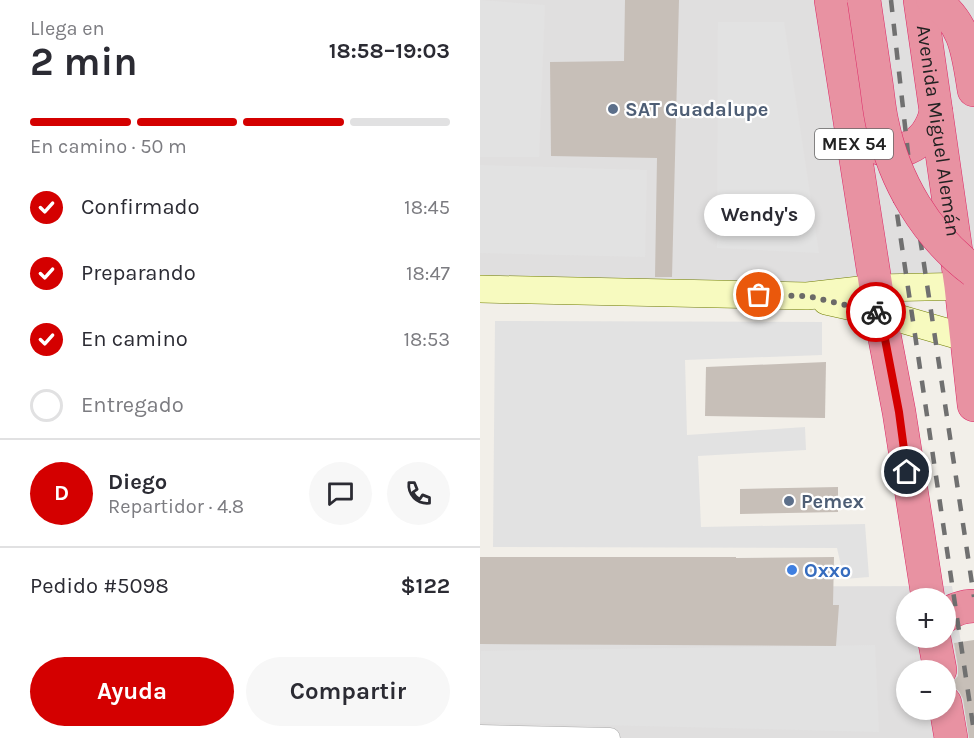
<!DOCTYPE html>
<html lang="es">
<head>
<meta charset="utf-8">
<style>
	body { margin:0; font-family:Karla,sans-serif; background:#f7f7f7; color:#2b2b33; height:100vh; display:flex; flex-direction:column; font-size:22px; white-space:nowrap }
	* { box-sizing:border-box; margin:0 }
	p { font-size:20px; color:#7c7c81 }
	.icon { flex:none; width:33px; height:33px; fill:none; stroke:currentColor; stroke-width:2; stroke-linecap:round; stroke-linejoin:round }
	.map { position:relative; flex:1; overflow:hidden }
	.sheet { display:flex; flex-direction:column; background:#fff; width:480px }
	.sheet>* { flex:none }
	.tools { position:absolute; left:416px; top:588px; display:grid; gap:12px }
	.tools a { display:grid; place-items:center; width:60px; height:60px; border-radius:50%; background:#fff; box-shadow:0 3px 9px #0003; font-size:30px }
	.pin { position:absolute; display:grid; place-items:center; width:51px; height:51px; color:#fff; margin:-26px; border:3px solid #fff; border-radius:50%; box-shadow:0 2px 6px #0007 }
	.courier { position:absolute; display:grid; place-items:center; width:60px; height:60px; margin:-30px; border:4px solid #d40000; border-radius:50%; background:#fff; color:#222; box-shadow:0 2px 8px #0007 }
	.bubble { position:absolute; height:42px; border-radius:21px; background:#fff; box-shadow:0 3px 9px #0003; font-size:20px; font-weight:700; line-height:42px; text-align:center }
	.overview em { font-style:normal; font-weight:700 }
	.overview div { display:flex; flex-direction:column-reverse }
	.overview { display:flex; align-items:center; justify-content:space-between; height:102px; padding:0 30px }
	h1 { font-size:39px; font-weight:700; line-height:45px }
	.bar { display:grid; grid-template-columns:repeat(4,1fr); gap:9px 6px; align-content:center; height:72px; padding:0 30px }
	.bar i { height:8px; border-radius:4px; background:#e1e1e2 }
	.bar .active { background:#d40000 }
	.bar p { grid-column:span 4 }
	.line { display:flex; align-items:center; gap:15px; padding:0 30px; border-top:2px solid #e1e1e2 }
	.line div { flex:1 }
	.round { display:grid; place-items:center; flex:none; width:63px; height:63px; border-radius:32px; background:#f7f7f7 }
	ol { padding:0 30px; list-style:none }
	li { display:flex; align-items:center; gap:18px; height:66px }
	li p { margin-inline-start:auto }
	li .icon { padding:6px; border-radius:50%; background:#d40000; color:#fff; stroke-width:4 }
	li:last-child { color:#7c7c81 }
	li i { width:33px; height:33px; border:3px solid #e1e1e2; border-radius:50% }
	.button { display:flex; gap:12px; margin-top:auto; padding:12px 30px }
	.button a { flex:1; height:69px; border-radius:36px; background:#d40000; color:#fff; font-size:24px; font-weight:700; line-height:69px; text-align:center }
	.button a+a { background:#f7f7f7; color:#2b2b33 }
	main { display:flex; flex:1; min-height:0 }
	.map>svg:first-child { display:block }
	.residential { fill:#e0dfdf; fill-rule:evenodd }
	.parking { fill:#e2e2e2 }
	.building { fill:#c7bfb8 }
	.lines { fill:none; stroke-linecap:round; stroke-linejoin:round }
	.street-casing { stroke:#a9a9a9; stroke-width:21 }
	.secondary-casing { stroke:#707d05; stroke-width:28 }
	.highway-casing { stroke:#dc2a67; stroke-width:34 }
	.street { stroke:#fff; stroke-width:20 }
	.secondary { stroke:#f7fabf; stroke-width:27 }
	.highway { stroke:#e892a2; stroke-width:33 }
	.rail { stroke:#707070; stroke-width:4.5; stroke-dasharray:12 12; stroke-linecap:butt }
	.highway-bridge-casing { stroke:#dc2a67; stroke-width:34; stroke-linecap:butt }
	.highway-bridge { stroke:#e892a2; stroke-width:33 }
	.done { stroke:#6b6a68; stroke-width:6; stroke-dasharray:0 10.8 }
	.route { stroke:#d40000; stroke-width:8 }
	.service-dot { fill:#5c6f8a; stroke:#fff; stroke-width:2 }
	.shop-dot { fill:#3f7fe0; stroke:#fff; stroke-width:2 }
	.labels { text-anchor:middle; stroke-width:4.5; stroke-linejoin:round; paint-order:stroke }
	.shield { fill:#fff; stroke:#646464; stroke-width:1.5 }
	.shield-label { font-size:18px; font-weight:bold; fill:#222 }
	.service-label { font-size:20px; font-weight:bold; fill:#4e5e75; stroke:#fff; text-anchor:start }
	.street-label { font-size:20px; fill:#222; stroke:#fff }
	.shop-label { font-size:20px; font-weight:bold; fill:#366cbe; stroke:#fff; text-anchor:start }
</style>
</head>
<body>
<main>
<section class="sheet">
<div class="overview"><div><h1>2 min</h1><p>Llega en</p></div><em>18:58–19:03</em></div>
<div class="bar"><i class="active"></i><i class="active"></i><i class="active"></i><i></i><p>En camino · 50 m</p></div>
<ol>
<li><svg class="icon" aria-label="check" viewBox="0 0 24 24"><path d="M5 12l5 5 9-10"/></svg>Confirmado<p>18:45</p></li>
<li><svg class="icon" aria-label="check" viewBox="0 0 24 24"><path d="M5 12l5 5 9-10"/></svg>Preparando<p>18:47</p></li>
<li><svg class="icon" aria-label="check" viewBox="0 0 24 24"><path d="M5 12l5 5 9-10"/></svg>En camino<p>18:53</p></li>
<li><i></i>Entregado</li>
</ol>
<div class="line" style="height:108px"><b class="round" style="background:#d40000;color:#fff">D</b><div><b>Diego</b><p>Repartidor · 4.8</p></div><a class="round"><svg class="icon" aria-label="chat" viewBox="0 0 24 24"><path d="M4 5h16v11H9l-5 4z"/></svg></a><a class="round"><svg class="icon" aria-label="phone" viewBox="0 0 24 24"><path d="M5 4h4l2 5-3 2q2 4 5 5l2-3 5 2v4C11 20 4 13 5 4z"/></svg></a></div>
<div class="line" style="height:78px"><div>Pedido #5098</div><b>$122</b></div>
<div class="button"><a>Ayuda</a><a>Compartir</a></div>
</section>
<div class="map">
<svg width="494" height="738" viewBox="0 0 494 738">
	<rect width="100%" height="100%" fill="#f2efe9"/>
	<g class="residential">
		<polygon points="0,0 494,0 494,296 0,284"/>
		<path d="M472,586L494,725V738H0V587ZM426,598H465V638H426ZM426,670H465V710H426Z"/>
	</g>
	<g class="parking">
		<polygon points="0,0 65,5 59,157 0,157"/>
		<polygon points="238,22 304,22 339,253 237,248"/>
		<polygon points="0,165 167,170 165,257 0,253"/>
		<polygon points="15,321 342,322 342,355 205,360 207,435 325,427 326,450 218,456 221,527 385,524 389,577 364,579 357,548 13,547"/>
		<polygon points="395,645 399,732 0,722 1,651"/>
	</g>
	<g class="building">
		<polygon points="145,0 199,0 192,277 175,277 177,158 71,156 70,62 144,61"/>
		<polygon points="346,362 345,418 225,416 226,367"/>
		<polygon points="358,487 358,512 260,514 260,489"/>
		<polygon points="0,557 256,557 256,558 354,557 353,605 359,605 356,646 0,644"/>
		<polygon points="494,640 494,738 489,738 483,699 479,691 470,685 478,676 478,667 474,643"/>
	</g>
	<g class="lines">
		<defs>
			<polyline id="street" points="0,735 130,738"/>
			<g id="secondary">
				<polyline points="0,289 327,296 397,288 494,286"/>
				<polyline points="346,301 400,313 487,338 494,339"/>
			</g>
			<g id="highway">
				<polyline points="351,0 400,313 419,412 448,598"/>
				<path id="s1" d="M440,0L481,286L494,405"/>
				<path d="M453,0C486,23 488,53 494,90"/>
				<path d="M383,139C414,163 447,148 456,112"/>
				<path d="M465,616C474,609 482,606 494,606"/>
				<polyline points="454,638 460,670"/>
				<polyline points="465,703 471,738"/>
			</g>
		</defs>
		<use href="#street" class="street-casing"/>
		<use href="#secondary" class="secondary-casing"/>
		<use href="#highway" class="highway-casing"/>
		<use href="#street" class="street"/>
		<use href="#secondary" class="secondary"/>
		<use href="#highway" class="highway"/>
		<g class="rail">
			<polyline points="392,0 411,173 494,732"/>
			<polyline points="411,0 430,171 494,597"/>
		</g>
		<defs>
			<path id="highway-bridge" d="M384,0C388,27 392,54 396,82C398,95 399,109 402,122C414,181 446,235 494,271"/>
		</defs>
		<use href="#highway-bridge" class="highway-bridge-casing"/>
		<use href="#highway-bridge" class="highway-bridge"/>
	</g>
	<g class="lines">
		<polyline class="done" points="279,295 327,296 396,312"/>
		<polyline class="route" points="396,312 400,313 419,412 427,472"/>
	</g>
	<g class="service-dot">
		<circle cx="133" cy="109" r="6"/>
		<circle cx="309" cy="501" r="6"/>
	</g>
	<circle class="shop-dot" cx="312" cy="570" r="6"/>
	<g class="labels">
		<rect class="shield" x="335" y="129" width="78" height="30" rx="4.5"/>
		<g class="shield-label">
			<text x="374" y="150">MEX 54</text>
		</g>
		<g class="service-label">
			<text x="145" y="116">SAT Guadalupe</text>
			<text x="321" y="508">Pemex</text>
		</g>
		<g class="street-label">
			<text dy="7" stroke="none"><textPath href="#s1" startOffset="132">Avenida Miguel Alemán</textPath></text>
		</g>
		<g class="shop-label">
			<text x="324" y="577">Oxxo</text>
		</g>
	</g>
</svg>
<div class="tools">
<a>+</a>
<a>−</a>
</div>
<div class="pin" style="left:279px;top:295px;background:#ea580c"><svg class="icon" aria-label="bag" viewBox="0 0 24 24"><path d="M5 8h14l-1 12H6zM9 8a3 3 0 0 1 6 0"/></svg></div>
<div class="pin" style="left:427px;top:472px;background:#1f2937"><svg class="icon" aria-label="home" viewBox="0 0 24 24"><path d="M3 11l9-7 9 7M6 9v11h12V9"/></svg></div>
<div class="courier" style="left:396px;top:312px"><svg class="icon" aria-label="bike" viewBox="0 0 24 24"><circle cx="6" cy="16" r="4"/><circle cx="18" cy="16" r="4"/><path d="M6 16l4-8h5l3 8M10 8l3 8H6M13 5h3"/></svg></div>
<div class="bubble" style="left:224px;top:194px;width:111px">Wendy's</div>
</div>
</main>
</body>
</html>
